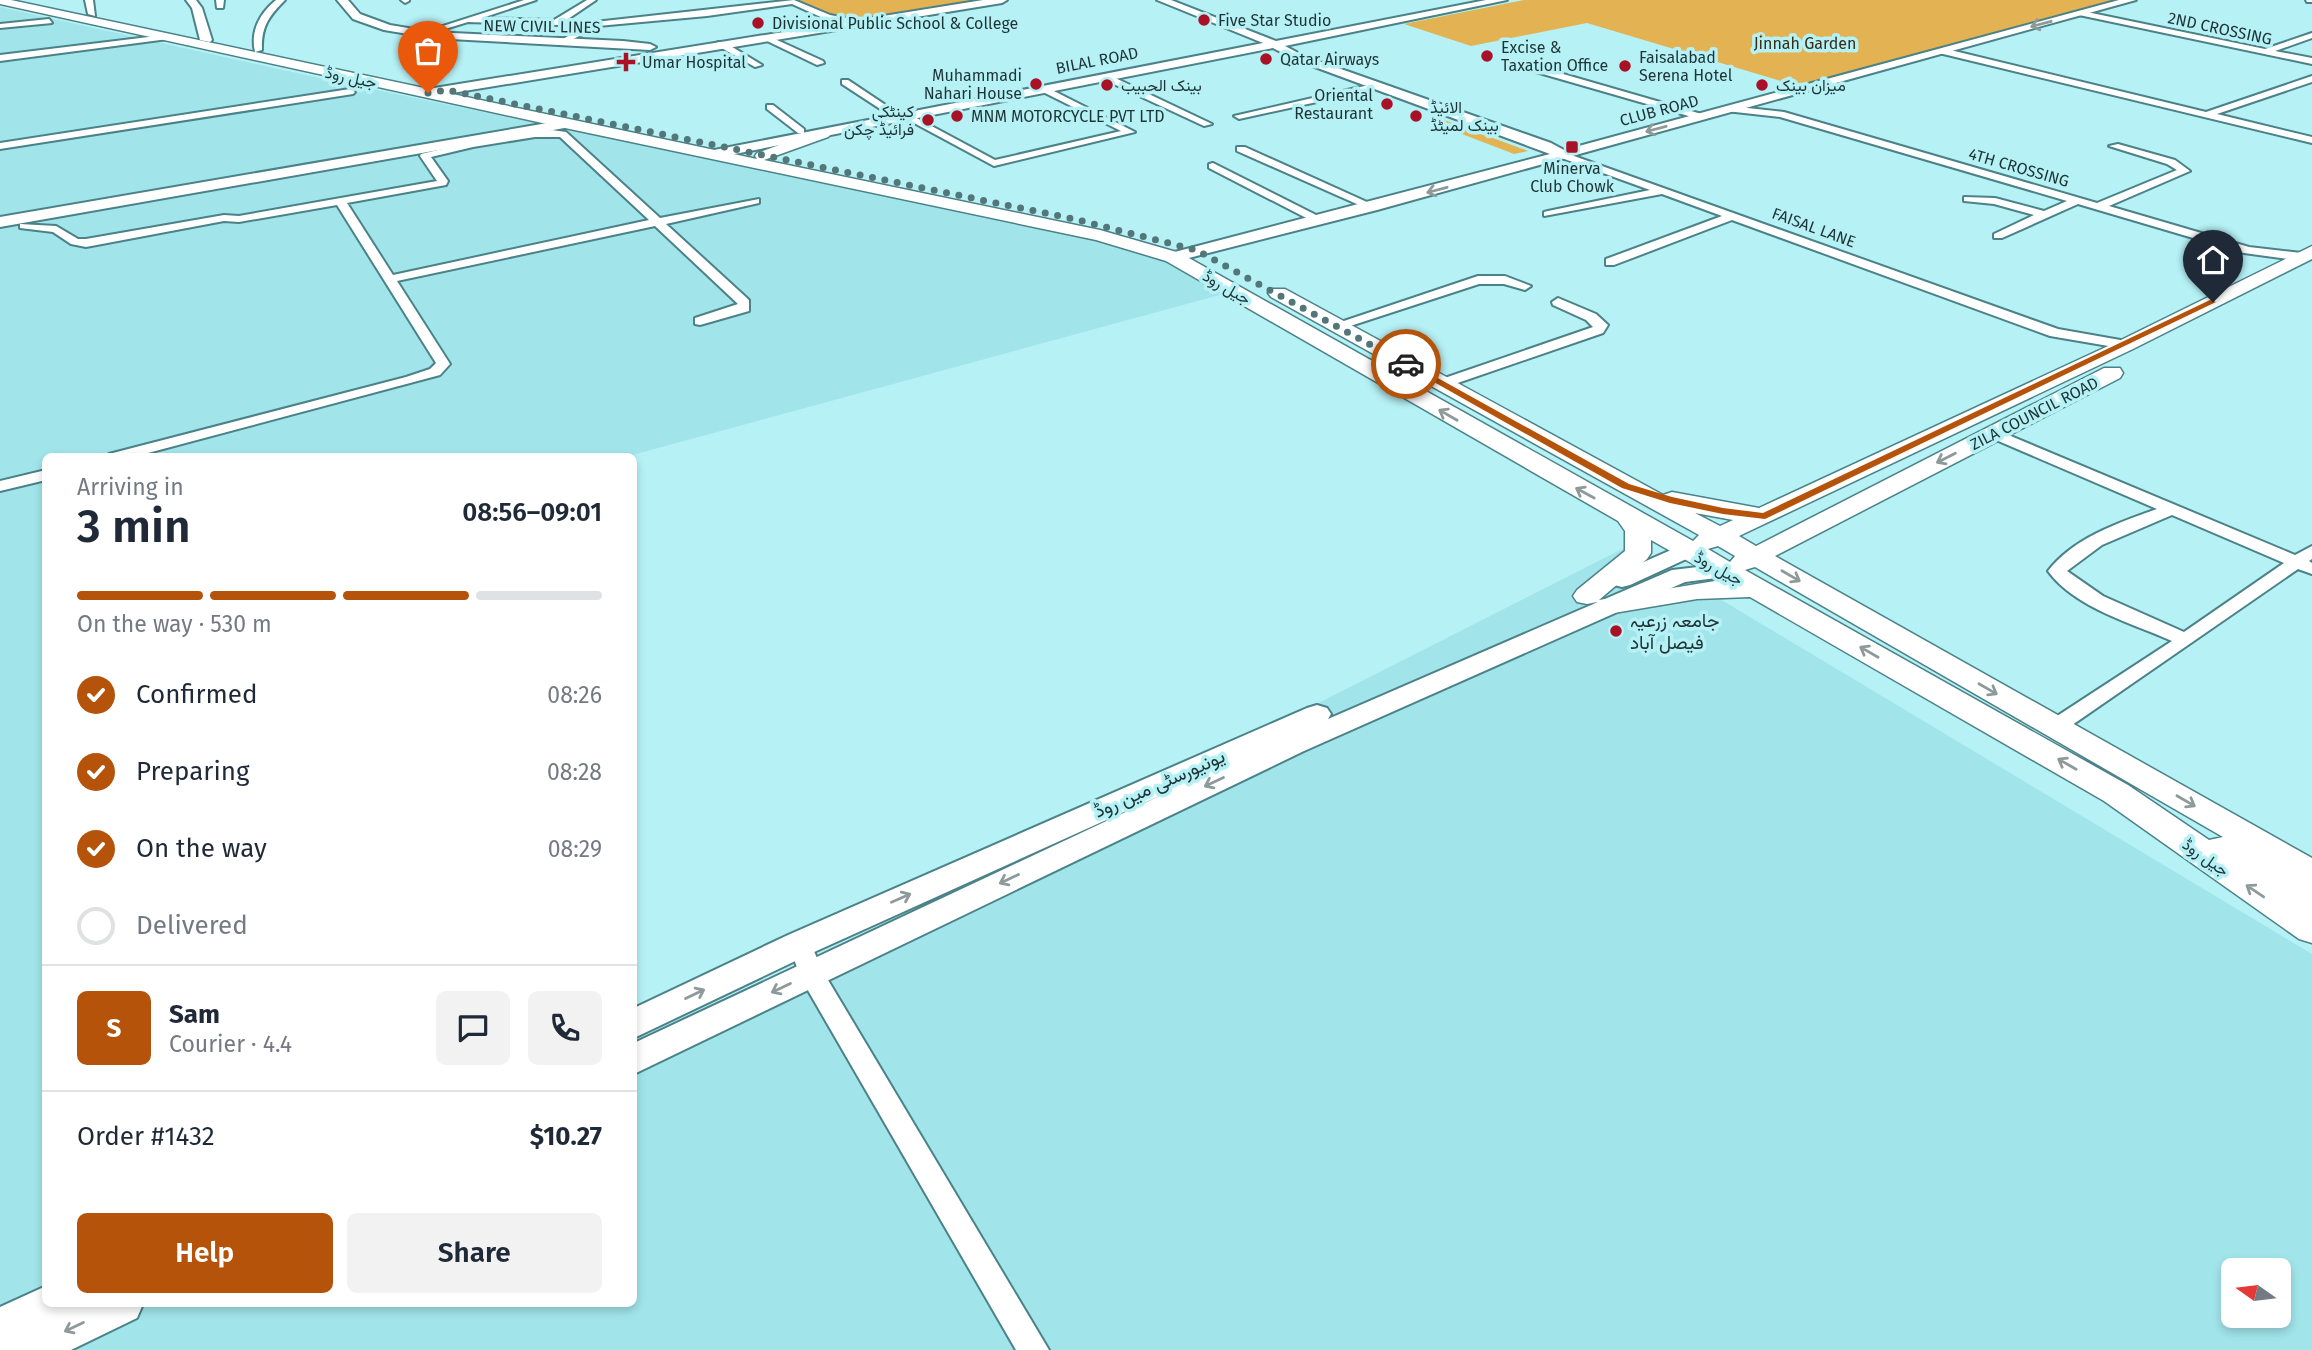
<!DOCTYPE html>
<html lang="en">
<head>
<meta charset="utf-8">
<style>
	body { margin:0; font-family:"Fira Sans",Vazirmatn,sans-serif; background:#f2f2f3; color:#1f2937; height:100vh; display:flex; flex-direction:column; font-size:26px; white-space:nowrap }
	* { box-sizing:border-box; margin:0 }
	p { font-size:23px; color:#747a83 }
	.icon { flex:none; width:38px; height:38px; fill:none; stroke:currentColor; stroke-width:2; stroke-linecap:round; stroke-linejoin:round }
	.map { position:relative; flex:1; overflow:hidden }
	.sheet { position:absolute; left:42px; top:453px; width:595px; height:854px; display:flex; flex-direction:column; background:#fff; border-radius:10px; box-shadow:0 4px 10px #0003 }
	.sheet>* { flex:none }
	.needle { width:46px; rotate:284deg }
	.tools { position:absolute; left:2221px; top:1258px; display:grid; gap:14px }
	.tools a { display:grid; place-items:center; width:70px; height:70px; border-radius:10px; background:#fff; box-shadow:0 4px 10px #0003; font-size:35px }
	.pin { position:absolute; display:grid; place-items:center; width:60px; height:60px; color:#fff; margin:-72px -30px; border-radius:50% 50% 50% 0; rotate:-45deg; box-shadow:0 0 7px #0007 }
	.pin .icon { rotate:45deg }
	.courier { position:absolute; display:grid; place-items:center; width:70px; height:70px; margin:-35px; border:5px solid #b45309; border-radius:50%; background:#fff; color:#222; box-shadow:0 2px 9px #0007 }
	.summary em { font-style:normal; font-weight:600 }
	.summary div { display:flex; flex-direction:column-reverse }
	.summary { display:flex; align-items:center; justify-content:space-between; height:119px; padding:0 35px }
	h1 { font-size:46px; font-weight:600; line-height:52px }
	.bar { display:grid; grid-template-columns:repeat(4,1fr); gap:10px 7px; align-content:center; height:84px; padding:0 35px }
	.bar i { height:9px; border-radius:5px; background:#e0e1e3 }
	.bar .active { background:#b45309 }
	.bar p { grid-column:span 4 }
	.line { display:flex; align-items:center; gap:18px; padding:0 35px; border-top:2px solid #e0e1e3 }
	.line div { flex:1 }
	.round { display:grid; place-items:center; flex:none; width:74px; height:74px; border-radius:10px; background:#f2f2f3 }
	ol { padding:0 35px; list-style:none }
	li { display:flex; align-items:center; gap:21px; height:77px }
	li p { margin-inline-start:auto }
	li .icon { padding:7px; border-radius:50%; background:#b45309; color:#fff; stroke-width:4 }
	li:last-child { color:#747a83 }
	li i { width:38px; height:38px; border:4px solid #e0e1e3; border-radius:50% }
	.primary-button { display:flex; gap:14px; margin-top:auto; padding:14px 35px }
	.primary-button a { flex:1; height:80px; border-radius:10px; background:#b45309; color:#fff; font-size:28px; font-weight:600; line-height:80px; text-align:center }
	.primary-button a+a { background:#f2f2f3; color:#1f2937 }
	.map>svg:first-child { display:block }
	.built { fill:#a1e5eb; fill-rule:evenodd }
	.green { fill:#e2b253 }
	.lines { fill:none; stroke-linecap:round; stroke-linejoin:round }
	.street-casing { stroke:#4a8287; stroke-width:4 }
	.secondary-casing { stroke:#4a8287; stroke-width:4 }
	.primary-casing { stroke:#4a8287; stroke-width:3 }
	.street { fill:#fff; fill-rule:evenodd }
	.secondary { fill:#fff; fill-rule:evenodd }
	.primary { fill:#fff; fill-rule:evenodd }
	.oneway { stroke:#8e9a9a }
	.route { fill:#b45309 }
	.done { stroke:#537679; stroke-width:7; stroke-dasharray:0 12.6 }
	.poi-dot { fill:#a91226; stroke:#b6f1f6; stroke-width:2.5 }
	.labels { text-anchor:middle; stroke-width:7; stroke-linejoin:round; paint-order:stroke }
	.far-poi-label { font-size:16px; fill:#1d3436; stroke:#b6f1f6; text-anchor:start }
	.far-street-label { font-size:16px; fill:#1d3436; stroke:#b6f1f6 }
	.far-park-label { font-size:16px; fill:#382c17; stroke:#b6f1f6 }
	.poi-label { font-size:19px; fill:#1d3436; stroke:#b6f1f6; text-anchor:start }
	.street-label { font-size:19px; fill:#1d3436; stroke:#b6f1f6 }
</style>
</head>
<body>
<div class="map">
<svg width="2312" height="1350" viewBox="0 0 2312 1350">
	<rect width="100%" height="100%" fill="#b6f1f6"/>
	<path class="built" d="M0,7L333,81L1092,238L1158,257L1227,293L625,457H46V1304H634V1050L1630,545L2312,954V1350H0ZM2233,1270H2278V1316H2233Z"/>
	<g class="green">
		<polygon points="796,0 981,0 853,19 825,16"/>
		<polygon points="1524,0 2121,0 1804,88 1587,23 1471,46 1404,24"/>
		<polygon points="1439,118 1528,151 1514,154 1428,121"/>
	</g>
	<g class="lines">
		<defs>
			<g id="street">
				<polygon points="85,0 93,0 95,16 88,14"/>
				<polygon points="216,0 224,0 223,8 217,8"/>
				<path d="M276,0H285C269,16 261,27 262,50L255,52C250,31 260,13 276,0Z"/>
				<polygon points="401,0 409,0 409,1 405,3"/>
				<polygon points="524,0 536,0 482,18 554,20 587,0 596,0 565,21 595,22 794,0 830,15 866,22 862,24 825,19 792,4 707,16 598,26 564,44 561,40 586,26 468,22 422,36 418,34"/>
				<polygon points="2306,0 2312,0 2312,2 2307,2"/>
				<polygon points="2082,11 2265,49 2312,33 2312,38 2275,51 2312,58 2312,64 2079,15"/>
				<polygon points="49,19 52,23 0,28 0,24"/>
				<polygon points="165,35 168,39 0,61 0,55"/>
				<polygon points="766,35 823,61 824,63 817,65 763,39"/>
				<polygon points="718,42 724,42 762,65 755,67 718,46"/>
				<polygon points="1942,48 2206,112 2312,76 2312,82 2217,114 2312,137 2312,143 1939,53"/>
				<polygon points="1532,65 1705,115 1707,117 1699,119 1529,70"/>
				<polygon points="1105,76 1111,76 1212,124 1204,126 1105,80"/>
				<polygon points="842,80 848,80 899,114 891,116 842,84"/>
				<polygon points="1369,85 1374,88 1372,90 1239,119 1234,116"/>
				<polygon points="1046,87 1135,132 994,166 903,117 911,115 995,160 1121,131 1043,92 1043,88"/>
				<polygon points="350,89 355,92 353,94 0,149 0,143"/>
				<polygon points="767,105 773,105 804,129 804,133 798,133 767,109"/>
				<polygon points="1729,106 1784,112 2097,203 2177,170 2167,164 2109,146 2118,144 2175,160 2190,171 2109,206 2249,247 2302,253 2308,257 2302,261 2244,253 2078,204 2002,238 1994,238 1994,234 2034,215 1994,204 1964,201 1964,197 1995,198 2044,211 2067,201 1780,117 1726,111 1724,109"/>
				<path d="M552,130L566,132L660,218L759,199V203L666,224L749,300V311L700,325L695,324V318L738,304L655,226L397,281L450,364L440,375L133,457H106L109,454L406,377L430,369L436,363L337,205L239,222L224,221L86,247L71,244L53,232L20,228V224L56,226L78,239H86L224,215L239,216L437,181L420,156L421,154L494,137ZM535,137H560L649,220L393,275L347,203L446,185L448,181L431,157L473,147Z"/>
				<polygon points="1237,147 1245,147 1378,207 1368,209 1237,151"/>
				<polygon points="1560,151 2058,329 2126,341 2133,345 2126,349 2050,336 1732,220 1614,265 1606,265 1606,259 1722,216 1662,194 1544,216 1544,212 1548,211 1650,190 1556,156 1556,152"/>
				<polygon points="1213,163 1324,219 1326,221 1316,223 1209,168 1209,164"/>
				<polygon points="1478,276 1505,276 1531,286 1525,290 1504,284 1479,284 1341,329 1336,330 1329,326"/>
				<polygon points="1558,298 1596,314 1608,325 1603,333 1446,387 1436,387 1436,381 1593,327 1586,320 1553,305 1552,302"/>
				<path d="M1994,429L2295,555L2312,546V559L2309,561L2312,563V574L2298,569L2062,732H2048L2045,727L2048,722L2172,641C2132,623 2075,608 2048,571C2073,538 2120,522 2157,509L1989,437L1986,434ZM2172,515L2284,563L2184,632L2103,596L2067,571L2102,545Z"/>
				<polygon points="46,470 46,480 0,491 0,481"/>
				<polygon points="800,935 808,937 822,970 1049,1350 1016,1350 802,980 788,944 792,937"/>
			</g>
			<g id="secondary">
				<polygon points="186,0 196,0 202,8 212,40 210,42 200,40 192,8"/>
				<polygon points="337,0 348,0 360,14 390,25 432,32 623,41 650,44 656,47 650,50 432,38 384,30 353,19"/>
				<polygon points="983,0 1007,0 1002,3 428,97 422,93 428,89"/>
				<polygon points="1157,0 1171,0 1276,41 1486,0 1507,0 1285,46 1304,56 1551,143 1564,150 2119,0 2136,0 1377,210 1173,262 1167,260 1165,257 1167,254 1550,154 1296,60 1273,48 714,158 707,154 714,150 1263,43"/>
				<polygon points="565,120 572,124 570,127 0,227 0,217"/>
				<polygon points="1687,543 1695,545 1699,550 1695,555 1630,585 1622,587 1614,585 1610,580 1614,575"/>
				<polygon points="1724,564 1732,566 1736,571 1732,576 1685,582 1304,751 634,1074 634,1043 1166,793 812,953 634,1038 634,1008 788,935 1307,708 1317,705 1327,708 1331,714 1328,719 1672,570"/>
				<polygon points="46,1286 46,1304 73,1304 72,1306 77,1304 143,1304 137,1318 71,1350 0,1350 0,1307"/>
			</g>
			<path id="primary" d="M0,0H11L757,159L755,156L757,153L818,131H828L831,134L828,137L764,160L1100,230L1180,253L1693,541L1699,535L1271,297L1268,293L1271,289H1285L1663,495L1672,492L1759,508L2119,341L2312,246V259L2133,349L1739,536L1756,546L2104,368H2120L2123,373L2120,378L1775,556L2312,858V943L2299,939L2104,801L1750,597L1697,599L1608,614L1598,612L1594,606L1597,602L1587,604L1577,602L1573,596L1577,590L1625,551V531L1618,521L1166,261L1096,240L565,128L0,4ZM1695,513L1733,520L1720,526ZM1651,540L1721,580L1599,600L1647,559L1651,553ZM1718,546L1735,556L1730,562L1708,549ZM1755,567L2223,837L2209,840L2128,785L1745,570Z"/>
		</defs>
		<use href="#street" class="street-casing"/>
		<use href="#secondary" class="secondary-casing"/>
		<use href="#primary" class="primary-casing"/>
		<use href="#street" class="street"/>
		<use href="#secondary" class="secondary"/>
		<use href="#primary" class="primary"/>
	</g>
	<defs><path id="oneway-shaft" d="M-6 0H5M1.5-3L5.5 0L1.5 3" fill="none" stroke-width="1.6" stroke-linecap="round" stroke-linejoin="round" transform="scale(1.75)"/></defs>
	<g class="oneway">
		<use href="#oneway-shaft" transform="translate(2041 24) rotate(165)"/>
		<use href="#oneway-shaft" transform="translate(1656 129) rotate(165)"/>
		<use href="#oneway-shaft" transform="translate(1437 190) rotate(165)"/>
		<use href="#oneway-shaft" transform="translate(1448 415) rotate(-150)"/>
		<use href="#oneway-shaft" transform="translate(1946 458) rotate(153)"/>
		<use href="#oneway-shaft" transform="translate(1585 493) rotate(-151)"/>
		<use href="#oneway-shaft" transform="translate(1791 576) rotate(30)"/>
		<use href="#oneway-shaft" transform="translate(1869 652) rotate(-150)"/>
		<use href="#oneway-shaft" transform="translate(1988 689) rotate(30)"/>
		<use href="#oneway-shaft" transform="translate(2067 764) rotate(-150)"/>
		<use href="#oneway-shaft" transform="translate(1214 782) rotate(155)"/>
		<use href="#oneway-shaft" transform="translate(2186 801) rotate(30)"/>
		<use href="#oneway-shaft" transform="translate(1009 879) rotate(155)"/>
		<use href="#oneway-shaft" transform="translate(2255 891) rotate(-146)"/>
		<use href="#oneway-shaft" transform="translate(901 898) rotate(-24)"/>
		<use href="#oneway-shaft" transform="translate(781 988) rotate(154)"/>
		<use href="#oneway-shaft" transform="translate(695 994) rotate(-26)"/>
		<use href="#oneway-shaft" transform="translate(74 1327) rotate(154)"/>
	</g>
	<polygon class="route" points="2210,300 2216,302 1765,519 1723,514 1670,503 1622,488 1402,364 1409,362 1629,484 1672,497 1723,508 1763,513"/>
	<g class="lines">
		<polyline class="done" points="428,93 447,90 1074,219 1196,250 1406,364"/>
	</g>
	<g class="poi-dot">
		<circle cx="1204" cy="20" r="7"/>
		<circle cx="758" cy="23" r="7"/>
		<circle cx="1487" cy="56" r="7"/>
		<circle cx="1266" cy="59" r="7"/>
		<path d="M622.5 51.5h7v7h7v7h-7v7h-7v-7h-7v-7h7z"/>
		<circle cx="1625" cy="66" r="7"/>
		<circle cx="1036" cy="84" r="7"/>
		<circle cx="1107" cy="85" r="7"/>
		<circle cx="1762" cy="85" r="7"/>
		<circle cx="1387" cy="104" r="7"/>
		<circle cx="957" cy="116" r="7"/>
		<circle cx="1416" cy="116" r="7"/>
		<circle cx="928" cy="120" r="7"/>
		<rect x="1565" y="140" width="14" height="14" rx="3.5"/>
		<circle cx="1616" cy="631" r="7"/>
	</g>
	<g class="labels">
		<g class="far-poi-label">
			<text x="1218" y="26">Five Star Studio</text>
			<text x="772" y="29">Divisional Public School &amp; College</text>
			<text x="1501" y="53">Excise &amp;<tspan x="1501" dy="18">Taxation Office</tspan></text>
			<text x="1639" y="63">Faisalabad<tspan x="1639" dy="18">Serena Hotel</tspan></text>
			<text x="1280" y="65">Qatar Airways</text>
			<text x="642" y="68">Umar Hospital</text>
			<text x="1022" y="81" text-anchor="end">Muhammadi<tspan x="1022" dy="18">Nahari House</tspan></text>
			<text x="1121" y="91">بينک الحبيب</text>
			<text x="1776" y="91">میزان بینک</text>
			<text x="1373" y="101" text-anchor="end">Oriental<tspan x="1373" dy="18">Restaurant</tspan></text>
			<text x="1430" y="113">الائیڈ<tspan x="1430" dy="18">بینک لمیٹڈ</tspan></text>
			<text x="914" y="117" text-anchor="end">کینٹکی<tspan x="914" dy="18">فرائیڈ چکن</tspan></text>
			<text x="971" y="122">MNM MOTORCYCLE PVT LTD</text>
			<text x="1572" y="174" text-anchor="middle">Minerva<tspan x="1572" dy="18">Club Chowk</tspan></text>
		</g>
		<g class="far-street-label">
			<text transform="translate(542 26) rotate(1)" y="6">NEW CIVIL LINES</text>
			<text transform="translate(2220 28) rotate(12)" y="6">2ND CROSSING</text>
			<text transform="translate(1097 60) rotate(-11)" y="6">BILAL ROAD</text>
			<text transform="translate(351 77) rotate(12)" y="6">جیل روڈ</text>
			<text transform="translate(1659 110) rotate(-15)" y="6">CLUB ROAD</text>
			<text transform="translate(2019 167) rotate(16)" y="6">4TH CROSSING</text>
			<text transform="translate(1814 227) rotate(20)" y="6">FAISAL LANE</text>
			<text transform="translate(1227 287) rotate(30)" y="6">جیل روڈ</text>
			<text transform="translate(2034 413) rotate(-27)" y="6">ZILA COUNCIL ROAD</text>
			<text transform="translate(1719 568) rotate(29)" y="6">جیل روڈ</text>
			<text transform="translate(2206 857) rotate(35)" y="6">جیل روڈ</text>
		</g>
		<g class="far-park-label">
			<text x="1805" y="49">Jinnah Garden</text>
		</g>
		<g class="poi-label">
			<text x="1630" y="627">جامعہ زرعیہ<tspan x="1630" dy="22">فیصل آباد</tspan></text>
		</g>
		<g class="street-label">
			<text transform="translate(1159 783) rotate(-24)" y="7">یونیورسٹی مین روڈ</text>
		</g>
	</g>
</svg>
<div class="tools">
<a><svg class="needle" viewBox="-14 -14 28 28"><path d="M0-13l5 13h-10z" fill="#e53935"/><path d="M0 13l5-13h-10z" fill="#747a83"/></svg></a>
</div>
<div class="pin" style="left:428px;top:93px;background:#ea580c"><svg class="icon" aria-label="bag" viewBox="0 0 24 24"><path d="M5 8h14l-1 12H6zM9 8a3 3 0 0 1 6 0"/></svg></div>
<div class="pin" style="left:2213px;top:302px;background:#1f2937"><svg class="icon" aria-label="home" viewBox="0 0 24 24"><path d="M3 11l9-7 9 7M6 9v11h12V9"/></svg></div>
<div class="courier" style="left:1406px;top:364px"><svg class="icon" aria-label="car" viewBox="0 0 24 24"><path d="M5 17H2v-5l4-1 3-4h7l3 4 3 1v5h-3M9 17h6M6 11h13"/><circle cx="7" cy="17" r="2"/><circle cx="17" cy="17" r="2"/></svg></div>
<section class="sheet">
<div class="summary"><div><h1>3 min</h1><p>Arriving in</p></div><em>08:56–09:01</em></div>
<div class="bar"><i class="active"></i><i class="active"></i><i class="active"></i><i></i><p>On the way · 530 m</p></div>
<ol>
<li><svg class="icon" aria-label="check" viewBox="0 0 24 24"><path d="M5 12l5 5 9-10"/></svg>Confirmed<p>08:26</p></li>
<li><svg class="icon" aria-label="check" viewBox="0 0 24 24"><path d="M5 12l5 5 9-10"/></svg>Preparing<p>08:28</p></li>
<li><svg class="icon" aria-label="check" viewBox="0 0 24 24"><path d="M5 12l5 5 9-10"/></svg>On the way<p>08:29</p></li>
<li><i></i>Delivered</li>
</ol>
<div class="line" style="height:126px"><b class="round" style="background:#b45309;color:#fff">S</b><div><b>Sam</b><p>Courier · 4.4</p></div><a class="round"><svg class="icon" aria-label="chat" viewBox="0 0 24 24"><path d="M4 5h16v11H9l-5 4z"/></svg></a><a class="round"><svg class="icon" aria-label="phone" viewBox="0 0 24 24"><path d="M5 4h4l2 5-3 2q2 4 5 5l2-3 5 2v4C11 20 4 13 5 4z"/></svg></a></div>
<div class="line" style="height:91px"><div>Order #1432</div><b>$10.27</b></div>
<div class="primary-button"><a>Help</a><a>Share</a></div>
</section>
</div>
</body>
</html>
